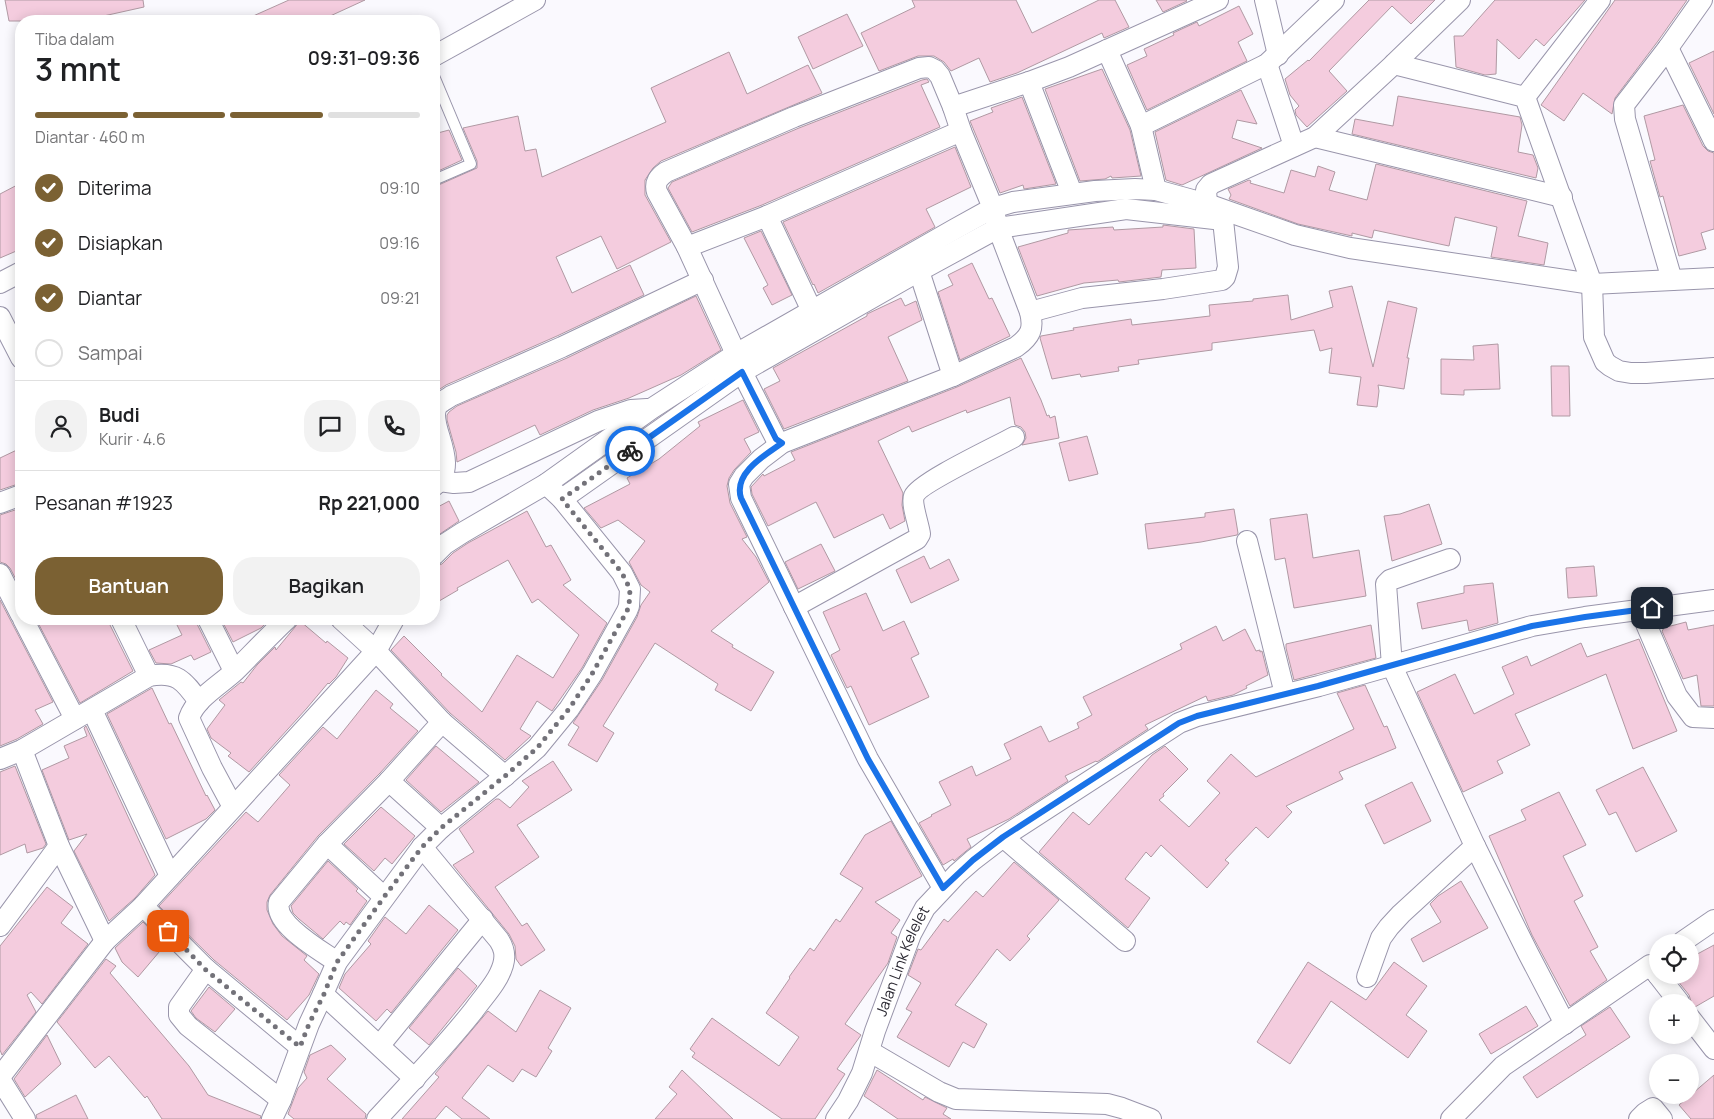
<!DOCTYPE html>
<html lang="id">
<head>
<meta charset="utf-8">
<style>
	body { margin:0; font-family:Manrope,sans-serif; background:#f2f2f2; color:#202124; height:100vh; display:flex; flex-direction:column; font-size:19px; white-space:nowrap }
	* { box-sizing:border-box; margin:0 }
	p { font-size:16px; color:#757577 }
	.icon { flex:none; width:28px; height:28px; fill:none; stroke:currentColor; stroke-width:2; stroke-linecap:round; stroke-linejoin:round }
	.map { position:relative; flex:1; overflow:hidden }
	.details { position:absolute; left:15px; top:15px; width:425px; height:610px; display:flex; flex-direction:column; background:#fff; border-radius:20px; box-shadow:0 2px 12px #0003 }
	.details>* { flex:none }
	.tools { position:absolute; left:1649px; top:934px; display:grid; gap:10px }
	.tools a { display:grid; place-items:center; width:50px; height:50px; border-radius:50%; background:#fff; box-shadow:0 2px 12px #0003; font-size:25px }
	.pin { position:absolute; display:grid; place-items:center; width:42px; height:42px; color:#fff; margin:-21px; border-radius:10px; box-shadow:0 2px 8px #0006 }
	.courier { position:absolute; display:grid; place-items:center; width:50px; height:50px; margin:-25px; border:4px solid #1a73e8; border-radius:50%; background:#fff; color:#222; box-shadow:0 1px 6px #0007 }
	.head em { font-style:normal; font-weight:600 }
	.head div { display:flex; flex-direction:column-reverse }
	.head { display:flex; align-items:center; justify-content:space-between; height:85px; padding:0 20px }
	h1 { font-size:32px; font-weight:600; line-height:38px }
	.bar { display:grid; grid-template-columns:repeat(4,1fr); gap:8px 5px; align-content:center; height:60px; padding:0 20px }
	.bar i { height:6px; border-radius:4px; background:#e0e0e0 }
	.bar .active { background:#7b6133 }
	.bar p { grid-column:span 4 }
	.line { display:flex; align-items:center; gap:12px; padding:0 20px; border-top:1px solid #e0e0e0 }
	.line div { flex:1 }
	.round { display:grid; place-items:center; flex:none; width:52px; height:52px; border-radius:20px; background:#f2f2f2 }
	ol { padding:0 20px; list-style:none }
	li { display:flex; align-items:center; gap:15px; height:55px }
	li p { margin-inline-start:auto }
	li .icon { padding:5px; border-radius:50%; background:#7b6133; color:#fff; stroke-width:4 }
	li:last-child { color:#757577 }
	li i { width:28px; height:28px; border:2px solid #e0e0e0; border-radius:50% }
	.primary-button { display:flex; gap:10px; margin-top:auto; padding:10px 20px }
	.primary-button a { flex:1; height:58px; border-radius:20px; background:#7b6133; color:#fff; font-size:20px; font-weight:600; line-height:58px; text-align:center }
	.primary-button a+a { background:#f2f2f2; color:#202124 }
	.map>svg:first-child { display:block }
	.building { fill:#f4ccde; stroke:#b099a3 }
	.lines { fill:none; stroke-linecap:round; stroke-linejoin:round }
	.lane-casing { stroke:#9995ab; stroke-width:12 }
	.street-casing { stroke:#9995ab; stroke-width:22 }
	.lane { stroke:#fff; stroke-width:10 }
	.street { stroke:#fff; stroke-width:20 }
	.done { stroke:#737279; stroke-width:5; stroke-dasharray:0 9 }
	.route { stroke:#1a73e8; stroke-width:6 }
	.labels { text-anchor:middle; stroke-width:5; stroke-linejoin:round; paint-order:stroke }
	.street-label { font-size:15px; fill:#2b2932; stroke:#fff }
</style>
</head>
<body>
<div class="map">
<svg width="1714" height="1119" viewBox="0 0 1714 1119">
	<rect width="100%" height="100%" fill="#faf9fe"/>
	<g class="building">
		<polygon points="5,0 143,0 144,7 81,21 9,21"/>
		<polygon points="289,0 365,0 328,17 330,21 242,21"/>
		<polygon points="912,0 1016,0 1032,33 1099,0 1115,0 1129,27 1104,38 1102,33 1017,73 990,82 979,58 951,71 944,62 934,56 918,56 879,71 861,33 915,7"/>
		<polygon points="1156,0 1186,0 1187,1 1163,12"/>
		<polygon points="1369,0 1435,0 1411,24 1392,6 1329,71 1347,91 1307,127 1296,115 1295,110 1299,106 1290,95 1285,79 1308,60 1309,61"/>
		<polygon points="1495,0 1585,0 1544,46 1536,39 1519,59 1497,39 1496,74 1485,75 1456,67 1454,36 1463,36"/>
		<polygon points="1615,0 1687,0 1658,41 1615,98 1612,114 1583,93 1564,121 1541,105"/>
		<polygon points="1239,6 1253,34 1238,42 1247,61 1147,110 1127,65 1147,56 1144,49 1174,35 1173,33 1197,22 1199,26"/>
		<polygon points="847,14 863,46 813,69 798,37"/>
		<polygon points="1714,51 1714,114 1689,63"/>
		<polygon points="729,52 747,94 808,65 822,93 661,161 653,168 645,180 645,195 671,242 617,269 601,236 556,257 572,293 630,265 644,295 557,336 446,385 434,393 434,187 477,168 477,161 463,128 518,116 525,151 536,149 542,177 666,122 651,88"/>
		<polygon points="1102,69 1130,130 1141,176 1112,178 1111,176 1105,179 1080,181 1045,89"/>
		<polygon points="927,79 929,82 921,85 940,127 762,205 692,232 668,188 672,182 799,128 922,80"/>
		<polygon points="1241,90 1257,124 1237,120 1232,138 1262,148 1182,185 1166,180 1155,132"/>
		<polygon points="1398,96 1520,117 1522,125 1518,152 1533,155 1538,168 1536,178 1352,134 1355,119 1393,126"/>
		<polygon points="1022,97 1056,184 1024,189 1023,185 1000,193 970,121 993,112 991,108"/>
		<polygon points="1683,105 1703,146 1708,151 1714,153 1714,229 1701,233 1706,249 1679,256 1663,196 1660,197 1650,161 1655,160 1644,116"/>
		<polygon points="449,130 462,160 434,173 434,134"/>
		<polygon points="955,147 971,187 926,209 935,227 818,293 814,284 813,285 783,222"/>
		<polygon points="1376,164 1527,201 1518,236 1548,243 1544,265 1491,257 1497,227 1455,217 1449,246 1374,230 1372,238 1352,233 1352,236 1298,224 1229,199 1231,195 1228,189 1249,180 1251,181 1250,183 1284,193 1291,170 1315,177 1318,166 1335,172 1329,190 1367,200"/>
		<polygon points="21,183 21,249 0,258 0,194"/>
		<polygon points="1163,225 1194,229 1196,268 1162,270 1161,277 1119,282 1118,280 1084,283 1037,296 1018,247 1068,233 1068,230 1113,227 1114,230 1163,227"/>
		<polygon points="761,231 792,295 772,305 763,288 768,285 744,238"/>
		<polygon points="972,263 989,299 992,298 1010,336 960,360 938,292 953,285 948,275"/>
		<polygon points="1352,286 1373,367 1388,301 1417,308 1407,358 1409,358 1404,389 1378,385 1379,391 1377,407 1357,405 1361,377 1329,373 1332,348 1320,351 1314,330 1212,343 1212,350 1138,360 1139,364 1118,367 1119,371 1081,377 1080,374 1052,379 1040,338 1041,336 1074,330 1073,328 1131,319 1132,325 1210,316 1209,305 1253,301 1253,299 1288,295 1291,320 1333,307 1329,291"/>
		<polygon points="696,296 721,350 681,375 629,398 593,410 540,435 535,425 457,462 456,452 447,420 447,415 449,412 457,406 567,358"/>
		<polygon points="901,298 905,306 916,301 922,320 888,337 908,381 784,429 764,389 780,381 773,368 867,316 867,314"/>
		<polygon points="1498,344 1500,389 1464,390 1464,395 1441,394 1441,359 1474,360 1473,346"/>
		<polygon points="1021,358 1041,400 1047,416 1049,415 1050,418 1055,416 1059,438 1022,445 1026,438 1025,432 1021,427 1015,425 1010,397 967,413 966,410 912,432 909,426 878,441 903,493 902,505 905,521 890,529 883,514 834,538 816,502 768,526 752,494 751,487 763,474 764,476 795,460 791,452 957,387"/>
		<polygon points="1551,366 1569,366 1570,416 1552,416"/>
		<polygon points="743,400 759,432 744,439 751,452 734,470 729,478 727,486 730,503 747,537 742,539 756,557 769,582 711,631 733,645 732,647 774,672 751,711 715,690 718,684 655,643 603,726 614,733 597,762 568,745 579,727 573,723 602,680 637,617 641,605 650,592 641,585 629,562 645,541 618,520 601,528 584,508 630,484 627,478 659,459 700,426 698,422"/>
		<polygon points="1087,436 1098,474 1069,481 1059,443"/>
		<polygon points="21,448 21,483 0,490 0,458"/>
		<polygon points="449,501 459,521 434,538 434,509"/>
		<polygon points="1429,504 1442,544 1392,561 1384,516 1400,514"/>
		<polygon points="21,508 21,589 10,568 6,564 0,562 0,515"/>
		<polygon points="1234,509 1238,533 1237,535 1201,542 1148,549 1145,524 1205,517 1205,513"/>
		<polygon points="527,511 546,547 551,545 571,580 563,585 607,623 582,668 552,711 537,701 520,729 531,736 505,760 450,713 391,650 404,636 442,674 441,675 482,712 517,655 553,678 579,635 538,599 532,603 508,560 457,588 458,590 434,604 434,567 442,564 453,553 468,543"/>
		<polygon points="1307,514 1313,558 1359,550 1366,596 1294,608 1285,558 1275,560 1270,519"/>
		<polygon points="821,544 835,571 798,589 785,562"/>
		<polygon points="924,556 930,569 949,559 959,580 911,603 896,570"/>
		<polygon points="1594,566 1597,596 1568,598 1566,568"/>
		<polygon points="1493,583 1498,623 1469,631 1467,620 1422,629 1417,603 1464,593 1464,586"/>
		<polygon points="866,593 883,631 904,621 919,654 911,658 929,697 869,725 851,686 847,688 831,655 840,650 823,612"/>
		<polygon points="0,600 53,702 35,710 43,724 17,739 0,746"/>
		<polygon points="36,619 107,619 133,671 80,703"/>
		<polygon points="174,619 196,619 197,624 211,652 194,660 191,655 171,664 156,663 149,650 182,635"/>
		<polygon points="221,619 270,619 261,628 233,642"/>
		<polygon points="300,621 326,643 327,641 348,658 336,677 329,684 328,683 307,708 249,772 228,756 231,753 211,738 207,729 225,705 219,700 241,682 243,683 257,665 275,647 276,650"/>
		<polygon points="1686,622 1688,630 1714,625 1714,706 1701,706 1697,675 1683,679 1662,631 1663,630 1663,628"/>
		<polygon points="1371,625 1376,658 1294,680 1286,648 1286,644"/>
		<polygon points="1216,626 1223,641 1245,629 1256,651 1260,650 1260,652 1262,651 1268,675 1246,686 1247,688 1233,695 1208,701 1206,696 1145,725 1148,729 1097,762 1096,761 1065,776 1068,781 1009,819 967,839 971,847 954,861 953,859 943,865 919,823 932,816 931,815 951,805 939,782 972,766 976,776 1011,759 1004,744 1041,726 1049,742 1079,728 1077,723 1092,715 1083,697 1182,649 1180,644"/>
		<polygon points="1639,639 1677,731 1633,749 1606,674 1515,714 1530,745 1497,761 1503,773 1463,792 1417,692 1455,674 1474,714 1514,694 1502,667 1527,656 1531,666 1581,643 1587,657"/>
		<polygon points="1365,685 1384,727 1387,726 1396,748 1339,772 1343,779 1286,806 1292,812 1268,838 1256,827 1225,860 1229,863 1207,888 1161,845 1151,857 1146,852 1125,879 1150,898 1128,928 1039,852 1073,812 1089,825 1152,755 1165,746 1188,769 1163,794 1164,796 1159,800 1189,827 1220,793 1207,781 1231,754 1256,777 1354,729 1337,693"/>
		<polygon points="152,688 169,724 171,723 206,796 207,795 215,810 206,819 166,839 107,714"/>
		<polygon points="376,690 393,704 390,708 418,731 380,773 318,836 270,895 267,902 267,910 273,924 282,936 307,956 304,960 319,974 309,995 287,1020 214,960 159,906 246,812 258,822 290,785 279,775 323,727 337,739"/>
		<polygon points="86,726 155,875 135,898 109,921 74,851 87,834 69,840 42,770 69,758 64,746 87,736 84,728"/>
		<polygon points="436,746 479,782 441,812 406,780"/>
		<polygon points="553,761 572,790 517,825 539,857 495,887 522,926 527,923 545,950 521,966 516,959 515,946 509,934 453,865 474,852 459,829 496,799 499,799 510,808 529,787 522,781"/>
		<polygon points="15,766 46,844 43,848 27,853 25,844 0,855 0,772"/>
		<polygon points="1643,767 1677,831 1636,852 1616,812 1609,815 1596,790"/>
		<polygon points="1412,782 1431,821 1384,844 1365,805"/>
		<polygon points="1559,792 1586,845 1563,856 1583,896 1574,901 1598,947 1590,951 1607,980 1570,1006 1532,935 1489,836 1526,820 1521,810"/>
		<polygon points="381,807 415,836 392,864 385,858 374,871 344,844"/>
		<polygon points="891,821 922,876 875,902 900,920 891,933 897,937 888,963 845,1024 861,1035 837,1069 845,1074 815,1119 782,1119 692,1057 695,1053 690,1049 712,1018 779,1066 799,1037 766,1013 790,978 789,977 810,948 814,951 836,919 840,922 863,888 840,874 865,835"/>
		<polygon points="328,861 358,889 356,891 367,901 350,925 346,922 344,925 340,921 323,939 299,919 293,913 291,906"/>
		<polygon points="1014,862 1059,900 1027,936 1030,939 1010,961 997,949 955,1005 987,1024 974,1048 963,1042 949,1067 897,1037 912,1012 906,1009 921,983 908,975 918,949 921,950 944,919 948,922 976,891 983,897"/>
		<polygon points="1461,881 1488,928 1423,962 1411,939 1441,922 1430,904 1438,896"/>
		<polygon points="47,887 73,907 61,923 88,944 42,1004 31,992 27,995 36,1012 2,1055 0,1050 0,946"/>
		<polygon points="429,905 458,930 391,1013 387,1009 376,1021 339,988 345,974 371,944 368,941 385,917 406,934"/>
		<polygon points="143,922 165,945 138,977 122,962 115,948"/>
		<polygon points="1714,945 1714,996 1695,1007 1690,1006 1691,1001 1689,995 1673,975 1690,975 1690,958"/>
		<polygon points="106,959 116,966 110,973 189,1066 208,1095 261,1116 260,1119 162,1119 147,1096 145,1098 109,1056 95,1068 57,1022"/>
		<polygon points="1308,962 1366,1000 1394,962 1427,986 1406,1015 1427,1031 1408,1058 1331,1001 1290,1064 1257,1042"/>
		<polygon points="458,968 477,986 429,1045 409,1028"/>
		<polygon points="209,987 235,1009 215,1032 196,1018 191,1011"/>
		<polygon points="540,990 571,1008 548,1048 552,1051 536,1077 522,1069 513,1082 488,1065 462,1098 490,1119 462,1119 446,1106 435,1119 402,1119 439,1077 435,1074 488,1011 516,1032"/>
		<polygon points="1526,1006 1538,1026 1491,1054 1479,1034"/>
		<polygon points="1610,1007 1630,1037 1537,1098 1523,1077 1586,1035 1581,1026"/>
		<polygon points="47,1035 61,1064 25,1097 14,1079"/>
		<polygon points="331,1045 346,1059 327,1079 366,1114 365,1119 294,1119 288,1114 298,1088 307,1078 304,1072 310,1055"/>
		<polygon points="682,1070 733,1119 655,1119 677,1094 669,1087"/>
		<polygon points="877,1070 923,1100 925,1097 947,1108 943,1114 951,1119 898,1119 864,1096"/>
		<polygon points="1714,1075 1714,1119 1691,1119 1679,1105"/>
		<polygon points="76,1095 88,1119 37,1119 36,1115"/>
	</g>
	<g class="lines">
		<defs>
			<polyline id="lane" points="434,76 471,164 434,180"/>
			<g id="street">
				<polyline points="1265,0 1278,55"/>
				<polyline points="1668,48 1714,141"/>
				<polyline points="1107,50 1141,126 1156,190"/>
				<polyline points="434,56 535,0"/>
				<polyline points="1267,64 1294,146"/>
				<polyline points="1394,64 1525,97 1592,284 1594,337 1605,362 1610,366 1619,371 1631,373 1646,373 1714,368"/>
				<polyline points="1029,82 1072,193"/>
				<polyline points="1525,97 1600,0"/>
				<polyline points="953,107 1029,82 1069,67 1218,0"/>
				<polyline points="1141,126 1267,64 1334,0"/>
				<polyline points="1315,137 1562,197"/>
				<polyline points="1207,204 1206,190 1211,184 1315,137 1394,64 1460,0"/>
				<polyline points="767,216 812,311"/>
				<polyline points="687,247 767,216 961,131"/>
				<polyline points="919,271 953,376"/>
				<polyline points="1672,280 1625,119 1624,105 1668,48 1702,0"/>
				<polyline points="0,283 21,272"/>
				<polyline points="1030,312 1082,298 1163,289 1222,280 1225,277 1228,267 1223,220 1224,211"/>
				<polyline points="0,317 21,358"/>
				<path d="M736,354L687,247L657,192C654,182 659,177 666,172L794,117L919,68L929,67L935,70L940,76L953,107L961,131L993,208L998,228L1030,312C1034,329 1031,336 1016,347L953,376L782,443L761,459L744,476L739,484L741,498L868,759L943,888"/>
				<polyline points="742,372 776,439 782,443"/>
				<polyline points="440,481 454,483 469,482 598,421 631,410 647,409"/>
				<path d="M434,486C463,463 424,423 438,405C441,402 447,399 451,396L562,347L703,280"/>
				<polyline points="562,499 742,372 919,271 998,228 1126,209 1223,220"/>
				<polyline points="0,503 21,495"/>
				<polyline points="1247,541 1285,694"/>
				<polyline points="434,555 445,544 462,533 546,484 651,409 736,354 955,229 993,208 1013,202 1095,191 1135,189 1156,190 1207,204 1295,235 1350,248 1592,284 1714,278"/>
				<polyline points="1450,559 1390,580 1386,584 1392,666 1475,846 1528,953 1565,1024"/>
				<polyline points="0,574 21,615"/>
				<path d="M794,607L917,539L920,534C919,525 911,504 914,496C919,483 998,446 1014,437"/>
				<polyline points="1640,610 1677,696 1693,717 1714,718"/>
				<polyline points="23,619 75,719"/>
				<polyline points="121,619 149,676"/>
				<polyline points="208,619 234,671"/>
				<polyline points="341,619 376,651 442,722 505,776"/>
				<polyline points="92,710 170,876"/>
				<polyline points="22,750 59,846 105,941"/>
				<path d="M0,759L22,750L149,676C176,671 184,680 199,702"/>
				<polyline points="389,781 441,828"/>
				<path d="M233,807L212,768L189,718C196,698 220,685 235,671C252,654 269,636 287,619"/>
				<polyline points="1003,837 1125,941"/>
				<polyline points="327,844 384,897"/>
				<polyline points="143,906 206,969 300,1047"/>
				<polyline points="0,926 59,846"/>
				<polyline points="1682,942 1714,920"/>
				<path d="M337,962C320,950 273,924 279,902L327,844L389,781L442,722"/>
				<polyline points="206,969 179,1007 179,1015 188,1026 281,1100"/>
				<polyline points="1658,975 1679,1002"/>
				<polyline points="1367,977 1381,938 1389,927 1401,914 1475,846"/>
				<polyline points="323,994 415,1079"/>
				<polyline points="1690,1018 1714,1049"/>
				<polyline points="380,1045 483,919"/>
				<polyline points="869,1051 939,1092 956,1099 1107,1104 1122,1108 1151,1119"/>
				<polyline points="0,1077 105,941 143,906 376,651 394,619"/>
				<polyline points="0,1079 25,1119"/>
				<polyline points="272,1119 281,1100 309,1024 323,994 337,962 422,847 441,828 505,776 537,748 569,709 592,674 627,611 629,606 630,589 622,573 562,499 546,484"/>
				<path d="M377,1119C410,1083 444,1048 474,1010C484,996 498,982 503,965C506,955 504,948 499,940L422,847"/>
				<path id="s1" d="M836,1119L848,1101L862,1073L875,1031L911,934L925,908L957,874L973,860L1003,837L1179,723L1197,716L1319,686L1532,626L1585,617L1714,600"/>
				<polyline points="1451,1119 1503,1066 1650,965 1658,975"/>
				<polyline points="1639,1119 1645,1113 1653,1108 1662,1119"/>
			</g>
		</defs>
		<use href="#lane" class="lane-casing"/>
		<use href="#street" class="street-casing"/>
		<use href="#lane" class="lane"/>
		<use href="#street" class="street"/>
	</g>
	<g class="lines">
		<polyline class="done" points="168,931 206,970 300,1047 309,1024 324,994 337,962 384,897 422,847 441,828 505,776 537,748 569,709 592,674 627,611 629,606 630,589 622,573 562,499 630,451"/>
		<path class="route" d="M630,451L742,372L776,439L782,443C765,455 733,473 741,498L868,759L943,888L973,860L1003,837L1179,723L1197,716L1318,686L1532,626L1585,617L1652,608"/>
	</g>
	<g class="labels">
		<g class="street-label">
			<text dy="5" stroke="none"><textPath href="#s1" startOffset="172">Jalan Link Kelelet</textPath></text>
		</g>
	</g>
</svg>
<div class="tools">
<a><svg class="icon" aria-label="locate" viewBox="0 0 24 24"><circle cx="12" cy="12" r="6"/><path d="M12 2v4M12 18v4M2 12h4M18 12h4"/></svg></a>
<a>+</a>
<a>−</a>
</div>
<div class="pin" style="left:168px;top:931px;background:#ea580c"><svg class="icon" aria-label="bag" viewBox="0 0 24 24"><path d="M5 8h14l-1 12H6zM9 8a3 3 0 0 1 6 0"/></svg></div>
<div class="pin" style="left:1652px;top:608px;background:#1f2937"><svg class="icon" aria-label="home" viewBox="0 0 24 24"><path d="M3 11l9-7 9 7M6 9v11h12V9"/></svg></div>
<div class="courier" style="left:630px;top:451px"><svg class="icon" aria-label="bike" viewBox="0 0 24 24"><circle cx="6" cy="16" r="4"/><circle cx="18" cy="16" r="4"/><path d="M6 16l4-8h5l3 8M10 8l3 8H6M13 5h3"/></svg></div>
<section class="details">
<div class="head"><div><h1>3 mnt</h1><p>Tiba dalam</p></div><em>09:31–09:36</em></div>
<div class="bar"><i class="active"></i><i class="active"></i><i class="active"></i><i></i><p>Diantar · 460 m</p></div>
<ol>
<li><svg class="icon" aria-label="check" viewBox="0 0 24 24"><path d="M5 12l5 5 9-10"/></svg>Diterima<p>09:10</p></li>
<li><svg class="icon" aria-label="check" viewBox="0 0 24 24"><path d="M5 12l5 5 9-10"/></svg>Disiapkan<p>09:16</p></li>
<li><svg class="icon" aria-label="check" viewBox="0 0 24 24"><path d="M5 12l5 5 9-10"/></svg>Diantar<p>09:21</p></li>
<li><i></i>Sampai</li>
</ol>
<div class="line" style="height:90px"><a class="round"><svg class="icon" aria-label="person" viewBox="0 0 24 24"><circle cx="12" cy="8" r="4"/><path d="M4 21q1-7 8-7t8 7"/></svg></a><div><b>Budi</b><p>Kurir · 4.6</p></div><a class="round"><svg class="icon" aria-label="chat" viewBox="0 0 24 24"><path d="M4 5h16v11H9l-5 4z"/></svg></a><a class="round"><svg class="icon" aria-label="phone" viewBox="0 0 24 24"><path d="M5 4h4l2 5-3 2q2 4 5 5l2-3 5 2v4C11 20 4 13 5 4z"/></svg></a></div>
<div class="line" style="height:65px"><div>Pesanan #1923</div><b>Rp 221,000</b></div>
<div class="primary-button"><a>Bantuan</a><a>Bagikan</a></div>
</section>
</div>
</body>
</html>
